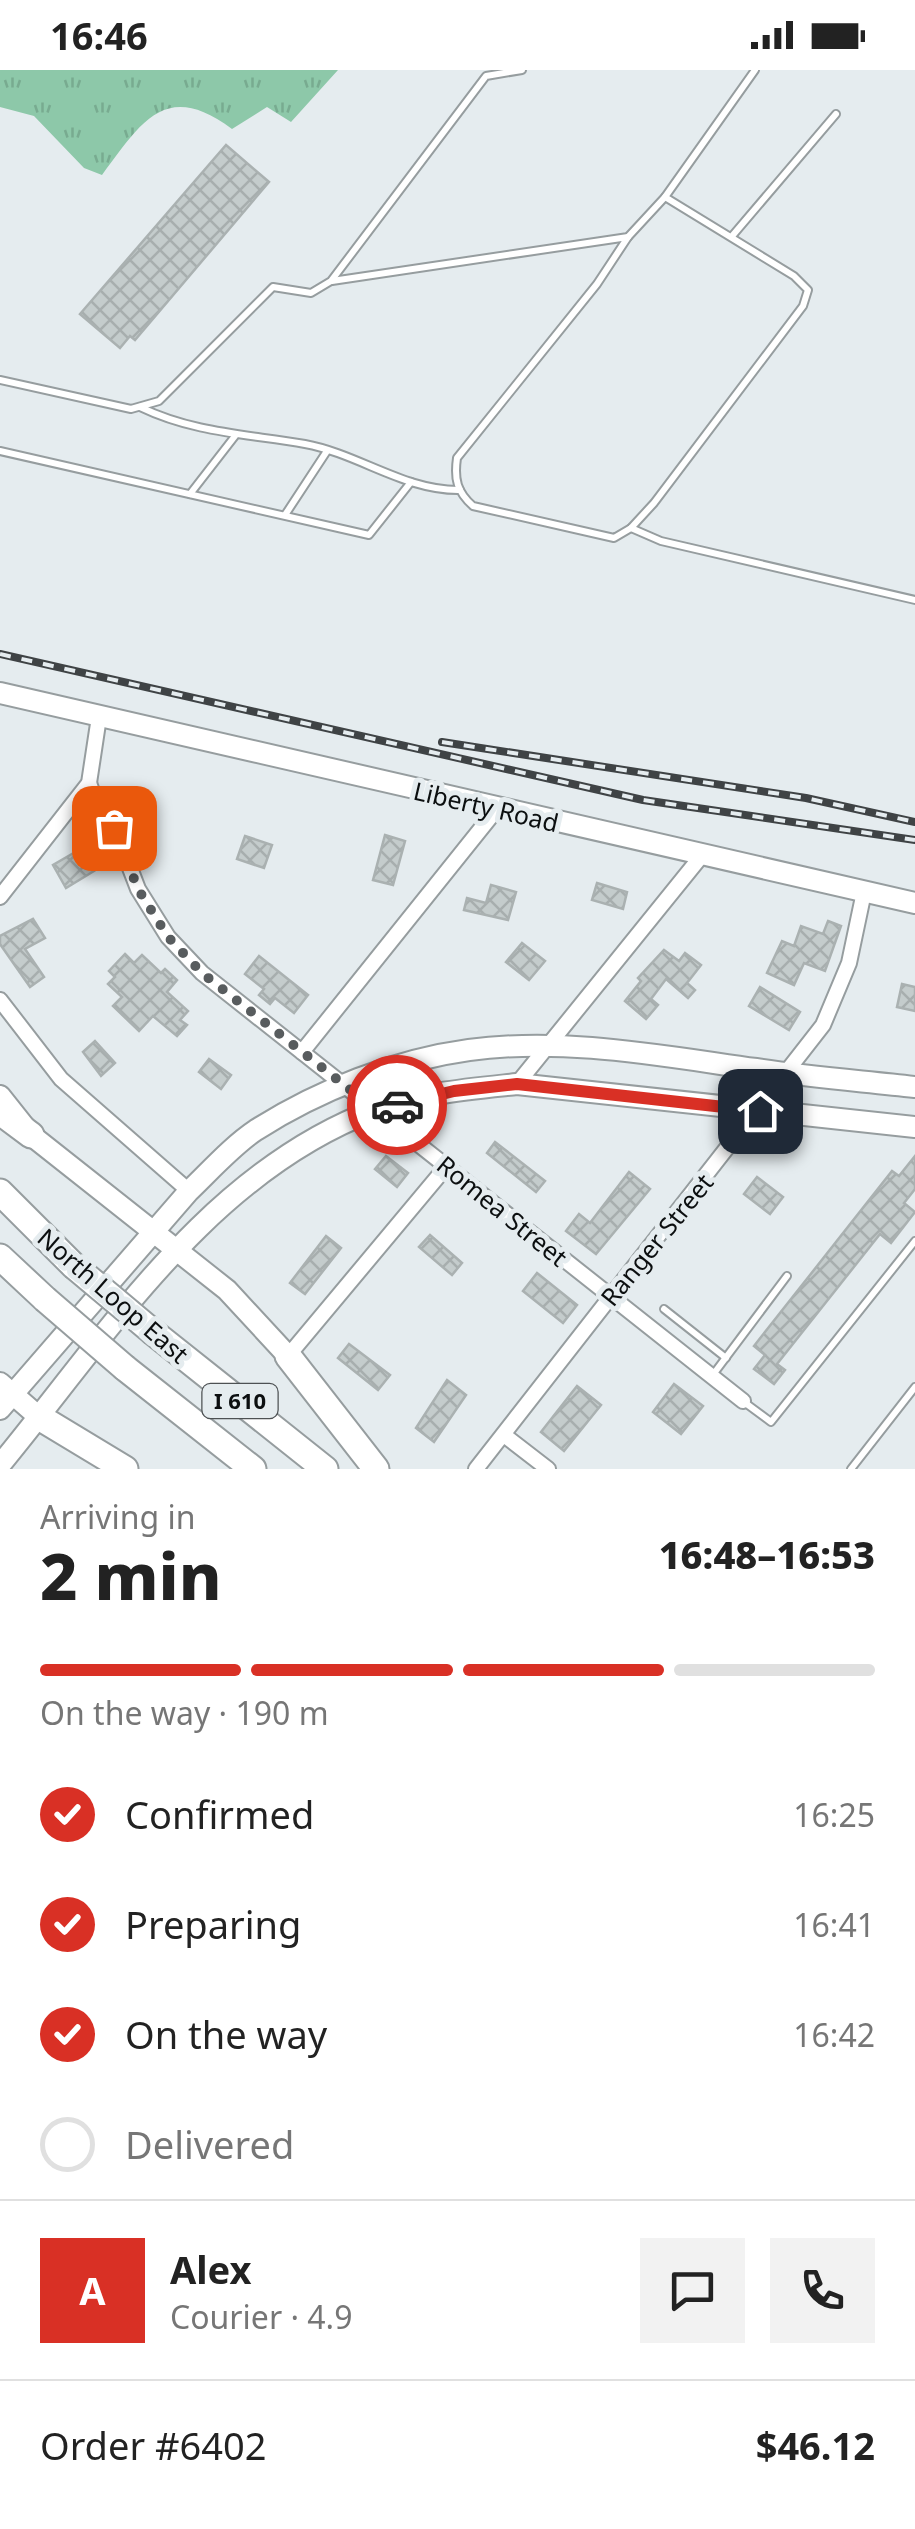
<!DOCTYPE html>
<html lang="en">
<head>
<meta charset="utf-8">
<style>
	body { margin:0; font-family:"Noto Sans",sans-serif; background:#f2f2f2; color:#222; height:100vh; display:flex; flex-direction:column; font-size:38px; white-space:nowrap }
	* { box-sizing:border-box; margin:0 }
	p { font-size:32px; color:#767676 }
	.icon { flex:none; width:55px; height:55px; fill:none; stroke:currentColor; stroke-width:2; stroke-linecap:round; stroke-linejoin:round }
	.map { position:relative; height:1399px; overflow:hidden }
	.side { display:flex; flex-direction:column; background:#fff; flex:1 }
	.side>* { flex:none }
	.pin { position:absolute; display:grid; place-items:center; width:85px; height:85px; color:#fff; margin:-42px; border-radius:20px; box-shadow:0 5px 15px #0006 }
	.courier { position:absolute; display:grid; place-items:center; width:100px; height:100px; margin:-50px; border:8px solid #d93025; border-radius:50%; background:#fff; color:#222; box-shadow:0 2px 12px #0007 }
	.overview em { font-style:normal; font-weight:800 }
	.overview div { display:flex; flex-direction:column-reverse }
	.overview { display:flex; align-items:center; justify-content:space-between; height:170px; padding:0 40px }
	h1 { font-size:65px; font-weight:800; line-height:75px }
	.bar { display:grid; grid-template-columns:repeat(4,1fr); gap:15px 10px; align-content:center; height:120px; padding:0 40px }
	.bar i { height:12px; border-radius:8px; background:#e0e0e0 }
	.bar .active { background:#d93025 }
	.bar p { grid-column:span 4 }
	.line { display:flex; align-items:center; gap:25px; padding:0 40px; border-top:2px solid #e0e0e0 }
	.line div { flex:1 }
	.round { display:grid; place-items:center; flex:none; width:105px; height:105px; border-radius:0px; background:#f2f2f2 }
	ol { padding:0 40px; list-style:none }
	li { display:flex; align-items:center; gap:30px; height:110px }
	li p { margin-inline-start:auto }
	li .icon { padding:10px; border-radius:50%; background:#d93025; color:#fff; stroke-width:4 }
	li:last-child { color:#767676 }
	li i { width:55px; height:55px; border:5px solid #e0e0e0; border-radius:50% }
	.status { display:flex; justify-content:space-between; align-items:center; height:70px; padding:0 50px; background:#fff; direction:ltr }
	.status svg { height:28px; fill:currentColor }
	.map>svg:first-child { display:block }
	.grass { fill:url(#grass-tufts) }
	.building { fill:url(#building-cross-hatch); stroke:#aab1b1; stroke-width:2.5 }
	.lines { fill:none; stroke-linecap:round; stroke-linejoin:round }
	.service-casing { stroke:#969d9f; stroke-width:10 }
	.minor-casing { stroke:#969d9f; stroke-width:18 }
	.secondary-casing { stroke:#969d9f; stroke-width:24 }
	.motorway-casing { stroke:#969d9f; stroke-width:29 }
	.service { stroke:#fff; stroke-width:6 }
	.minor { stroke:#fff; stroke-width:14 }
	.secondary { stroke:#fff; stroke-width:20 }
	.motorway { stroke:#fff; stroke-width:25 }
	.rail-casing { stroke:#3f4345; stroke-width:8 }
	.rail { stroke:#e5ecef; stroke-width:4; stroke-dasharray:11; stroke-linecap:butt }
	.motorway-bridge-casing { stroke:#969d9f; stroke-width:29; stroke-linecap:butt }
	.motorway-bridge { stroke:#fff; stroke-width:25 }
	.done { stroke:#585c5e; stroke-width:10; stroke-dasharray:0 18 }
	.route { stroke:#d93025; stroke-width:12 }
	.labels { text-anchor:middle; stroke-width:10; stroke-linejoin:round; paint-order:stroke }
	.shield { fill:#e5ecef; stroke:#4d5153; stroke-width:2.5 }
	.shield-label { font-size:22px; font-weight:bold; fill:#0c0f10 }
	.street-label { font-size:25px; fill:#0c0f10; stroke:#e5ecef }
</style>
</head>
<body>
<div class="status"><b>16:46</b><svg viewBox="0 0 49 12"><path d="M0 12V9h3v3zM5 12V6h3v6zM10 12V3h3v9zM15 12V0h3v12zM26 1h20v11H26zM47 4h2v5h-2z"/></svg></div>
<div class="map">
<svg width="915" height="1399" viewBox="0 0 915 1399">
	<defs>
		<pattern id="grass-tufts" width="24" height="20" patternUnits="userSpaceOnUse" patternTransform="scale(2.5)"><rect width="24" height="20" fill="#8dc8a9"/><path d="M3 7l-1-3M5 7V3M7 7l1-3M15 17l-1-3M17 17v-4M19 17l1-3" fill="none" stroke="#78ab90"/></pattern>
		<pattern id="building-cross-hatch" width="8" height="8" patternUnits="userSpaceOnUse" patternTransform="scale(2.5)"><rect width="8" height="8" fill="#c4cccc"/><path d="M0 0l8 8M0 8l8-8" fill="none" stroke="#a7aeae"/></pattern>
	</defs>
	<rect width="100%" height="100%" fill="#e5ecef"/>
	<path class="grass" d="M0,0H338L291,52L267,37L232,59C166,10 142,51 102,105L84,98L34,46L0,37Z"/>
	<g class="building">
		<polygon points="226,75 269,112 135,270 130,266 120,278 80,244"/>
		<polygon points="385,765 405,771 393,815 373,810"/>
		<polygon points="245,766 272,775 264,798 237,789"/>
		<polygon points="77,781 94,801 66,818 53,795"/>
		<polygon points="597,813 627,822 623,839 592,830"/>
		<polygon points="491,815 516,822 508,850 464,840 467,828 486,833"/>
		<polygon points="33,849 45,868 25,879 44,907 30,917 0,874 0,866"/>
		<polygon points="828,851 841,856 825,901 804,893 794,915 767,903 782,871 794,876 801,856 823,864"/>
		<polygon points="522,873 545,891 529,910 506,892"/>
		<polygon points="664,880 679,891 685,883 701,895 687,913 695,920 688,928 666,909 651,929 658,935 646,949 625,931 641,911 638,908"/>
		<polygon points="125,884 134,893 142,885 161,903 165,899 177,910 167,922 188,941 180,950 187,955 177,966 153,946 139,961 113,936 122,927 108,914 115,907 109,901"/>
		<polygon points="259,886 308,925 294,943 275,928 270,934 259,925 264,919 245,904"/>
		<polygon points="902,914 915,917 915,941 897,937"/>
		<polygon points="760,917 800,942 789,960 749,936"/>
		<polygon points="95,971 115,993 101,1006 83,982"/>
		<polygon points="209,989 231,1005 221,1019 199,1002"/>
		<polygon points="495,1072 545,1111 536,1122 487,1083"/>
		<polygon points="386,1086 408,1103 397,1117 375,1099"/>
		<polygon points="915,1086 915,1119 904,1133 915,1142 891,1173 880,1164 777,1294 785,1300 774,1314 754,1299 765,1285 754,1276 892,1101 899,1106"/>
		<polygon points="629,1102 650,1119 596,1184 566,1161 579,1144 590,1153"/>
		<polygon points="757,1107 783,1127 770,1144 744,1124"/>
		<polygon points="430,1165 462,1193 452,1205 419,1177"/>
		<polygon points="326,1166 341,1178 305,1224 290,1213"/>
		<polygon points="537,1203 577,1235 563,1253 523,1221"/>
		<polygon points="349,1274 390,1305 378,1320 338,1288"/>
		<polygon points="447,1310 466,1325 434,1372 416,1358"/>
		<polygon points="674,1314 703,1336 681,1364 653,1342"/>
		<polygon points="577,1316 601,1335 564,1381 541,1362"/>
	</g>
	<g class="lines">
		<defs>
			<g id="service">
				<polyline points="733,165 836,44"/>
				<path d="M628,167L597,214L457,388C454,409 457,422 473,436L614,468L631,458L654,433L803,236L808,220L794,206L665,127L755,0"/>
				<polyline points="332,211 628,167 665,127"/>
				<polyline points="0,310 131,339 159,331 273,217 311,223 331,211 486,6 522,0"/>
				<path d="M140,337C194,363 247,364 305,374C359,384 405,421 460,420"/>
				<polyline points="0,381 369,465 411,412"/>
				<polyline points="190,424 235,366"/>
				<polyline points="285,445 327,381"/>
				<polyline points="631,458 661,471 915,530"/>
				<polyline points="664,1239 726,1288"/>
				<polyline points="712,1306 787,1206"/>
				<polyline points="744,1332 771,1352 915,1171"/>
				<polyline points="851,1399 915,1317"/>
			</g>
			<g id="minor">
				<polyline points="89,713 100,743 115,759 138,819 168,867 202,903 743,1331"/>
				<polyline points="0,827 89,713 99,647"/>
				<polyline points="0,930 61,1009 189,1121"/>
				<polyline points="302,982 496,740"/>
				<polyline points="517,1014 703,784"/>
				<polyline points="288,1286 446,1097"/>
				<polyline points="504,1365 548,1399"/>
				<polyline points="476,1399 823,955 849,893 864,822"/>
			</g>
			<g id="secondary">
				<polyline points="0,623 915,833"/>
				<polyline points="0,1026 31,1065 227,1220 288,1286"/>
				<polyline points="0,1313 39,1347"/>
				<path d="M0,1339L189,1121C210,1101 232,1076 256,1060C319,1020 395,990 469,980C564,967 662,986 756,999C809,1007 862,1011 915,1017"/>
				<path d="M0,1395C108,1264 209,1102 375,1040C420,1023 470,1019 517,1014L915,1057"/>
			</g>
			<g id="motorway">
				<polyline points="0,1042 31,1065"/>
				<polyline points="0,1122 74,1196"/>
				<polyline points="0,1187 45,1229"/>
				<polyline points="154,1263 325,1399"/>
				<polyline points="288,1286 376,1399"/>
				<polyline points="125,1298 253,1399"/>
				<polyline points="39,1347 125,1399"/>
			</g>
		</defs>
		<use href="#service" class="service-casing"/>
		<use href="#minor" class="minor-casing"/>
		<use href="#secondary" class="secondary-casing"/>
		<use href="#motorway" class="motorway-casing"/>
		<use href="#service" class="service"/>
		<use href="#minor" class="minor"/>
		<use href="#secondary" class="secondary"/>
		<use href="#motorway" class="motorway"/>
		<defs>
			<g id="rail">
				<polyline points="0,584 643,730 915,770"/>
				<polyline points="442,672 806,728 915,752"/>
			</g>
		</defs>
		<use href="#rail" class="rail-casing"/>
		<use href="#rail" class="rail"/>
		<defs>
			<g id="motorway-bridge">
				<polyline points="74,1196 154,1263"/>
				<polyline points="45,1229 125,1298"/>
			</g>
		</defs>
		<use href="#motorway-bridge" class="motorway-bridge-casing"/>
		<use href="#motorway-bridge" class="motorway-bridge"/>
	</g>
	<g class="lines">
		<polyline class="done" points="114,758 138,819 168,867 202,903 376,1040 397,1035"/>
		<polyline class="route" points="397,1035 454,1021 517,1014 760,1041"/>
	</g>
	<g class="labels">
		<rect class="shield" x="202.5" y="1314" width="75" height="34" rx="8"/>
		<g class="shield-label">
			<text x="240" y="1339">I 610</text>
		</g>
		<g class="street-label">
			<text transform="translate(486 737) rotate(13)" y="9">Liberty Road</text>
			<text transform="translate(502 1141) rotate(39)" y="9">Romea Street</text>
			<text transform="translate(657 1170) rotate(-51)" y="9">Ranger Street</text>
			<text transform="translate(113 1226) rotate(41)" y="9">North Loop East</text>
		</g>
	</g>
</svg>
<div class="pin" style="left:114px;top:758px;background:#ea580c"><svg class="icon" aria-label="bag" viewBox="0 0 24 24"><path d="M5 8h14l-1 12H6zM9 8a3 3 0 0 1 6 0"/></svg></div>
<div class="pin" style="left:760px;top:1041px;background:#1f2937"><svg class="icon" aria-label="home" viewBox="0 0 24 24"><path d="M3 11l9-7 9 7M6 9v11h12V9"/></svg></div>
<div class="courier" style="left:397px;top:1035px"><svg class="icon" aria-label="car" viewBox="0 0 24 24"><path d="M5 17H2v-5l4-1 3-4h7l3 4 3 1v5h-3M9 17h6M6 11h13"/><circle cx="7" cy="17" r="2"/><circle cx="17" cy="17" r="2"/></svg></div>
</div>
<section class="side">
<div class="overview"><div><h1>2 min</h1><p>Arriving in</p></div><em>16:48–16:53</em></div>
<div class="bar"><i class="active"></i><i class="active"></i><i class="active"></i><i></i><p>On the way · 190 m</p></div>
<ol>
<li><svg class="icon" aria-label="check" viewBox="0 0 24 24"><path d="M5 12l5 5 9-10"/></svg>Confirmed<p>16:25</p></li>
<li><svg class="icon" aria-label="check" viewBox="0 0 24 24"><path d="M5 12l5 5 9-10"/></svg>Preparing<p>16:41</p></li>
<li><svg class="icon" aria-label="check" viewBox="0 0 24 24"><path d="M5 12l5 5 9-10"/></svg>On the way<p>16:42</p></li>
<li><i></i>Delivered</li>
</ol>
<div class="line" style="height:180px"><b class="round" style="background:#d93025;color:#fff">A</b><div><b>Alex</b><p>Courier · 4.9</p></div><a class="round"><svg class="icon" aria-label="chat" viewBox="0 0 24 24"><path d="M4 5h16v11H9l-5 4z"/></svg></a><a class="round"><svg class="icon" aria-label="phone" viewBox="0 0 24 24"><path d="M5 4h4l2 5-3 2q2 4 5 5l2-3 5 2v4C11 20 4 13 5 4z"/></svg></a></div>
<div class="line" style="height:130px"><div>Order #6402</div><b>$46.12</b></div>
</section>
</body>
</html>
